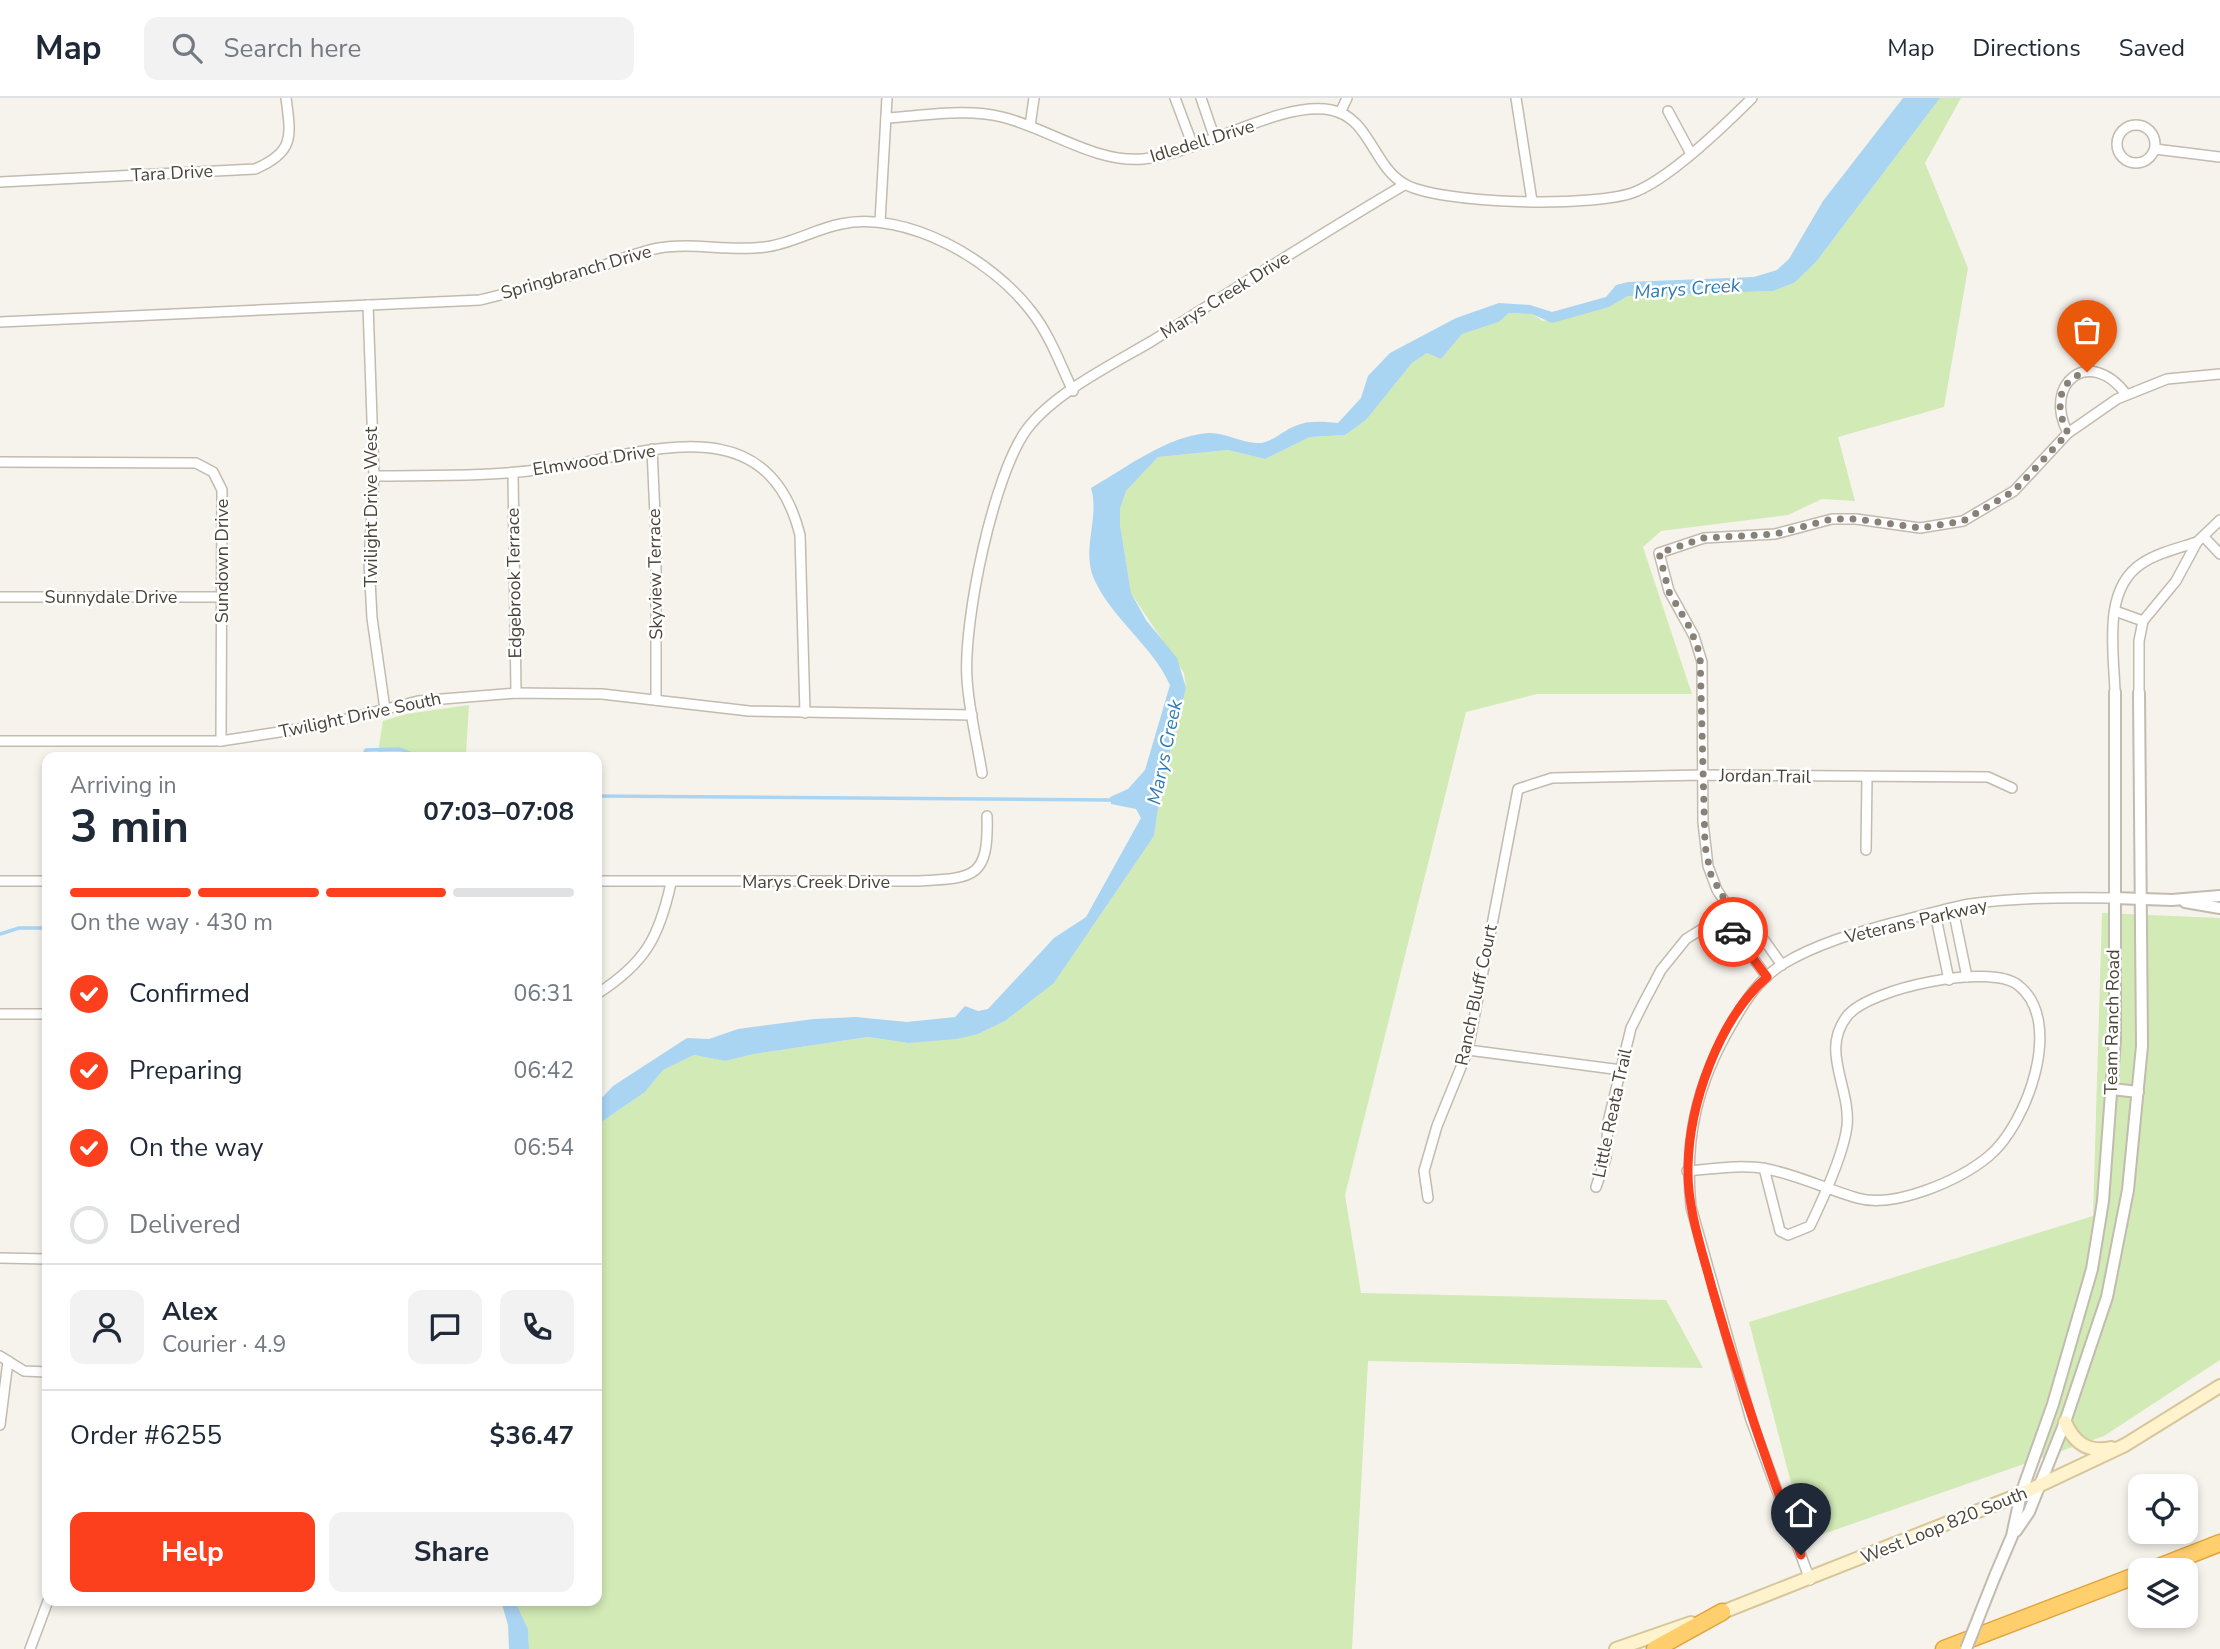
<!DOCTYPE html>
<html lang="en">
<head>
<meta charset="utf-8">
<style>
	body { margin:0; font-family:"Nunito Sans",sans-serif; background:#f2f2f3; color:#1f2937; height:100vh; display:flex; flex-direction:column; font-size:26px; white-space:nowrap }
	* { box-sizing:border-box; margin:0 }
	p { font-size:23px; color:#747a83 }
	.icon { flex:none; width:38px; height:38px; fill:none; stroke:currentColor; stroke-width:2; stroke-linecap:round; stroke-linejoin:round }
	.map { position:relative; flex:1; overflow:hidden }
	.drawer { position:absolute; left:42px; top:654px; width:560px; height:854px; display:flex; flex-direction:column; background:#fff; border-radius:14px; box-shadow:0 4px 10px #0003 }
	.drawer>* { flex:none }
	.buttons { position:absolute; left:2128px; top:1376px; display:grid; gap:14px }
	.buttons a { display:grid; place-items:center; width:70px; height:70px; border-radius:14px; background:#fff; box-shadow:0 4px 10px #0003; font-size:35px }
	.pin { position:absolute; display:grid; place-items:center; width:60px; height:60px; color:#fff; margin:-72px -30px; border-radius:50% 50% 50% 0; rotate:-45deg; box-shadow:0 0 7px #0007 }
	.pin .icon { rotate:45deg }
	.courier { position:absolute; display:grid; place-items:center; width:70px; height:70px; margin:-35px; border:5px solid #fc3f1d; border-radius:50%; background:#fff; color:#222; box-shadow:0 2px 9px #0007 }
	.summary em { font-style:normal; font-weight:700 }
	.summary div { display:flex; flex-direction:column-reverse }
	.summary { display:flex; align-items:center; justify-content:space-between; height:119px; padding:0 28px }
	h1 { font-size:46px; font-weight:700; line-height:52px }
	.bar { display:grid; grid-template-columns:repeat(4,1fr); gap:10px 7px; align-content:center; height:84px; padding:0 28px }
	.bar i { height:9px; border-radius:5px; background:#e0e1e3 }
	.bar .on { background:#fc3f1d }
	.bar p { grid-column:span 4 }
	.line { display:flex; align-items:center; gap:18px; padding:0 28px; border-top:2px solid #e0e1e3 }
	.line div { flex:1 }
	.round { display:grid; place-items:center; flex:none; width:74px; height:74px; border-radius:14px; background:#f2f2f3 }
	ol { padding:0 28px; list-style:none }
	li { display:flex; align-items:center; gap:21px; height:77px }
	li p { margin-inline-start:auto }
	li .icon { padding:7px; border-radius:50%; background:#fc3f1d; color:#fff; stroke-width:4 }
	li:last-child { color:#747a83 }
	li i { width:38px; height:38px; border:4px solid #e0e1e3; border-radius:50% }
	.cta { display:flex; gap:14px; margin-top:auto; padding:14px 28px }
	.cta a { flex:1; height:80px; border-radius:14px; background:#fc3f1d; color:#fff; font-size:28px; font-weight:700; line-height:80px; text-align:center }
	.cta a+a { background:#f2f2f3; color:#1f2937 }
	header { display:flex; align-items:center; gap:42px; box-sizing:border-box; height:98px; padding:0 35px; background:#fff; border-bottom:2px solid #e0e1e3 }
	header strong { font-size:33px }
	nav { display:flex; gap:38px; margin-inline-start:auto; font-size:24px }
	.search { width:490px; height:63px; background:#f2f2f3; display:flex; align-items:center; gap:18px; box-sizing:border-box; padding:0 24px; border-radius:14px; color:#747a83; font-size:26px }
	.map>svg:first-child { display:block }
	.green { fill:#d2eab5 }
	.water { fill:#a9d4f2 }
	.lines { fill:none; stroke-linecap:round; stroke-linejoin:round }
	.stream { stroke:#a9d4f2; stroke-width:3.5 }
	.minor-casing { stroke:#c2bbae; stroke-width:12 }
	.tertiary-casing { stroke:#c2bbae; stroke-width:14 }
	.secondary-casing { stroke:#d6c79b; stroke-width:16 }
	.motorway-casing { stroke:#e0a43c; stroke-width:19 }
	.minor { stroke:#fff; stroke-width:9 }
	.tertiary { stroke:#fff; stroke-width:10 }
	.secondary { stroke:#fff3cd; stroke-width:12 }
	.motorway { stroke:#ffcf6e; stroke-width:16 }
	.tertiary-bridge-casing { stroke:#c2bbae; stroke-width:14; stroke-linecap:butt }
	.tertiary-bridge { stroke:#fff; stroke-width:10 }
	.done { stroke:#878178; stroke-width:7; stroke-dasharray:0 12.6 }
	.route { stroke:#fc3f1d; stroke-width:9 }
	.labels { text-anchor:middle; stroke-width:5; stroke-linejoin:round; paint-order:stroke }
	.street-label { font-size:18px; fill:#4b4439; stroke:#fff }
	.water-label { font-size:19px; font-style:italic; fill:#2e7ab2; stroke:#fff }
</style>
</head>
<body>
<header>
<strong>Map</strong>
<div class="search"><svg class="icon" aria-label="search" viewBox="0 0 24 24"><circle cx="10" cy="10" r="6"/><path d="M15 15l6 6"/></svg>Search here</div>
<nav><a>Map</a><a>Directions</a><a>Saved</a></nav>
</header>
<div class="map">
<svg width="2220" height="1551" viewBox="0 0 2220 1551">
	<rect width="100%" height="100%" fill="#f6f3ec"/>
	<g class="green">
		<polygon points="1940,0 1961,0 1925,65 1968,170 1944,309 1838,339 1855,403 1822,401 1788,417 1661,433 1643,449 1692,596 1537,596 1466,614 1345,1097 1361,1195 1666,1202 1703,1270 1368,1263 1352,1551 529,1551 528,1531 515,1503 597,1503 597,1027 645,994 663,972 694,957 725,963 754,956 868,939 908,945 978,936 1005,923 1054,885 1154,738 1161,690 1186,590 1184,575 1131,495 1120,427 1120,411 1126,393 1158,359 1228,352 1265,361 1310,339 1345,337 1366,322 1412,265 1427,255 1441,261 1462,236 1499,224 1509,215 1532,216 1543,223 1609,209 1628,198 1773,193 1794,185 1816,164"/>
		<polygon points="469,607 466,655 478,660 377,660 383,623 406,616"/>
		<polygon points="2102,815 2220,820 2220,1262 2104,1338 1806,1442 1749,1224 2093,1118"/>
	</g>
	<g class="water">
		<path d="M1903,0H1940L1816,164L1794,185L1773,193L1628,198L1609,209L1552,225L1532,216L1509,215L1499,224L1462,236L1441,261L1427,255L1412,265L1366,322L1345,337L1310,339L1265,361L1228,352L1158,359L1126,393L1120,411V427L1131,495L1146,522L1177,560L1186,590L1161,690L1154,738L1054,885L1005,923L978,936L956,941L908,945L868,939L754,956L725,963L694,957L663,972L645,994L597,1027V1005L613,988L687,940L709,941L738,931L814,921L856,919L907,924L955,919L965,908L978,913L988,911L1054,840L1086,819L1141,720L1136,711L1111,706L1110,699L1128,691L1145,672L1170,587C1152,547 1112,521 1094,481C1081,451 1100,420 1091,390C1126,370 1167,338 1208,335C1225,334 1239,344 1256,345C1271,346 1282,333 1295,328C1309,322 1323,324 1338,325L1361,300L1368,278L1390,255L1456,220L1499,205L1530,207L1552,214L1606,199L1616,187L1628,184L1754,179L1777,172L1789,161L1823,103Z"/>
		<polygon points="501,1503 515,1503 528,1531 529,1551 509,1551 508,1527"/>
	</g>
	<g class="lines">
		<g class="stream">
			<polyline points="362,660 366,652 400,651 422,660"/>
			<polyline points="597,698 1113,702"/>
			<polyline points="0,836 19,830 47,830"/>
		</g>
		<defs>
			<g id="minor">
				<polyline points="1175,0 1193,48"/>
				<polyline points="1201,0 1215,41"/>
				<polyline points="1516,0 1532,103"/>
				<polyline points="1668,13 1690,54"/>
				<polyline points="1340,15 1347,0"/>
				<path d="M886,20C923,18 965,10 1002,19C1048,30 1094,65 1143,61C1199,56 1280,2 1331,12C1369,19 1373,67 1403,85C1437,107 1601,110 1637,93C1672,78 1724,28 1752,0"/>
				<circle cx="2136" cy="46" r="19"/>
				<polyline points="1030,28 1034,0"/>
				<polyline points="2155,51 2220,59"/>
				<path d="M0,84L255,71C295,54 291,38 286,0"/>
				<polyline points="880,124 887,0"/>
				<polyline points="368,207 374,378 369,464 372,520 385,611"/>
				<path d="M0,224L480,202C518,193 555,182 593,171C614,164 637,154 659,150C694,144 729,154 765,149C791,146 815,131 841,126C907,112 992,162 1031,213C1050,237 1060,266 1073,293"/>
				<path d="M2068,335C2042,286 2089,247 2126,296"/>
				<polyline points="652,351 656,439 656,602"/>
				<polyline points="0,364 196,365 213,374 222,392 221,643"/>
				<polyline points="513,375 516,595"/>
				<path d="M374,378C431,377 488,379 544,371C640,359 766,302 800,437L805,615"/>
				<polyline points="2204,439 2220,456"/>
				<polyline points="0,499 223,499"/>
				<polyline points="2115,513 2143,523"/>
				<path d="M2115,594C2114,554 2102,492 2141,466C2157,455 2179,450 2197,444"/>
				<polyline points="2139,595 2139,543 2143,523 2176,483 2197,444 2220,422"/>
				<polyline points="0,643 221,643 318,628 418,603 516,595 602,596 749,613 972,617"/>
				<path d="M982,675C977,644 969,613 967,581C963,524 993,377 1027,331C1054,295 1113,266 1152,243C1236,190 1319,137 1404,87"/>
				<polyline points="1866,752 1867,679"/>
				<polyline points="0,783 47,783"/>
				<path d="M597,783H916C973,780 989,782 987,718"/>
				<polyline points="1953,811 1967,879"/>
				<polyline points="1731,813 1749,821 1782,867"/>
				<polyline points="1935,815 1949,882"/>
				<polyline points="1767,879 1732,832 1731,813 1717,792 1708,768 1703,724 1702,564 1694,538 1669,493 1659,455 1704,440 1775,436 1832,421 1856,421 1920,430 1963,423 2014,393 2068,335 2117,301 2167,281 2220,276"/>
				<path d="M597,896C645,865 659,840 671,785"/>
				<polyline points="0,916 47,916"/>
				<polyline points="1468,952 1621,972"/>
				<path d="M1687,1073C1713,1071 1741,1066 1767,1071C1798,1077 1826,1091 1857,1100C1895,1111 1960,1082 1989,1058C2027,1026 2065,923 2018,887C1989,865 1871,890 1848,917C1819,952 1851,989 1847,1028C1844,1055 1822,1103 1810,1128L1788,1137L1780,1133L1764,1070"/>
				<polyline points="1596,1089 1606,1060 1608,1024 1631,930 1644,904 1661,872 1686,841 1731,813"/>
				<polyline points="1428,1100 1424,1073 1437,1028 1468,952 1518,691 1552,680 1703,677 1988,679 2012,690"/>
				<polyline points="0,1160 47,1161"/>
				<polyline points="0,1258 24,1273 47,1274"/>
				<polyline points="0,1327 8,1263"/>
				<path d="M1810,1482L1751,1322L1691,1109C1684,1041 1697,985 1732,926C1745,903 1759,881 1783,866C1816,846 1855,835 1892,825C1918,819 1944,811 1970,806C2017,799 2066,799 2114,800"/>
				<polyline points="30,1551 48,1503"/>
			</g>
			<g id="tertiary">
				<polyline points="2114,800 2172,802 2220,798"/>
				<polyline points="2185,804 2220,810"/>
				<polyline points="2112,991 2138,994"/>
				<polyline points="2016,1433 2029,1414 2065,1324 2107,1199 2128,1092 2142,948 2139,595"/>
				<polyline points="1995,1478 2012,1438 2021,1396 2053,1306 2092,1171 2103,1103 2115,941 2115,594"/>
			</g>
			<g id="secondary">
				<path d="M2065,1324C2074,1345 2088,1355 2111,1350"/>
				<polyline points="1715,1517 2021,1396 2125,1347 2220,1288"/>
				<polyline points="1616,1551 1691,1525"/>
			</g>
			<g id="motorway">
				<polyline points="2151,1472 2220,1445"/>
				<polyline points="1655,1551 1722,1514"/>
				<polyline points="1944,1551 2140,1476"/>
			</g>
		</defs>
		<use href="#minor" class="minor-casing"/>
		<use href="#tertiary" class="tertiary-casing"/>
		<use href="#secondary" class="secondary-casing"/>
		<use href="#motorway" class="motorway-casing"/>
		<use href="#minor" class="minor"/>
		<use href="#tertiary" class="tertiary"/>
		<use href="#secondary" class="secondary"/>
		<use href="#motorway" class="motorway"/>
		<defs>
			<polyline id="tertiary-bridge" points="1966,1551 1995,1478"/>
		</defs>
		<use href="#tertiary-bridge" class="tertiary-bridge-casing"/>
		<use href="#tertiary-bridge" class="tertiary-bridge"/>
	</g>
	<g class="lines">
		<path class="done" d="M1733,834L1731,813L1711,777L1705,748L1700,556L1690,530L1669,494L1659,455L1704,440L1775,436L1832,421H1856L1920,430L1963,423L2014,393L2068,335C2055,311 2056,282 2087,274"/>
		<path class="route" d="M1733,834L1767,879C1718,922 1689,1007 1688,1070C1687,1110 1702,1152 1712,1190C1738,1281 1768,1369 1801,1457"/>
	</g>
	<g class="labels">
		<g class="street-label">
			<text transform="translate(1202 43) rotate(-17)" y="6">Idledell Drive</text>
			<text transform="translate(172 75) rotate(-3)" y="6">Tara Drive</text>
			<text transform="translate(576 174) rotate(-16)" y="6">Springbranch Drive</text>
			<text transform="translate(1225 197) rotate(-32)" y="6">Marys Creek Drive</text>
			<text transform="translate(594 362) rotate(-9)" y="6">Elmwood Drive</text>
			<text transform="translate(371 409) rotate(-90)" y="6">Twilight Drive West</text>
			<text transform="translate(222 463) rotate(-90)" y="6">Sundown Drive</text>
			<text transform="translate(655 476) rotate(-91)" y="6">Skyview Terrace</text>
			<text transform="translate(514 485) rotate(-91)" y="6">Edgebrook Terrace</text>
			<text x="111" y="505">Sunnydale Drive</text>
			<text transform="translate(360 617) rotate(-12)" y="6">Twilight Drive South</text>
			<text transform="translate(1765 678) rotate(1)" y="6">Jordan Trail</text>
			<text x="816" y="790">Marys Creek Drive</text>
			<text transform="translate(1916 823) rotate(-13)" y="6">Veterans Parkway</text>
			<text transform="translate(1476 897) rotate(-78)" y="6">Ranch Bluff Court</text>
			<text transform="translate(2112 924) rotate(-89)" y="6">Team Ranch Road</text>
			<text transform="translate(1612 1015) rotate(-78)" y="6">Little Reata Trail</text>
			<text transform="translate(1944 1427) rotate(-22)" y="6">West Loop 820 South</text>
		</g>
		<g class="water-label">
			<text transform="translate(1687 190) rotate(-4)" y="7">Marys Creek</text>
			<text transform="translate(1164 654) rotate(-78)" y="7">Marys Creek</text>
		</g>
	</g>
</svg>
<div class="buttons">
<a><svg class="icon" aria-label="locate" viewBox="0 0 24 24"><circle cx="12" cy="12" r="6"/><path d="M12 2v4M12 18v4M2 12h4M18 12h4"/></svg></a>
<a><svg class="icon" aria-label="layers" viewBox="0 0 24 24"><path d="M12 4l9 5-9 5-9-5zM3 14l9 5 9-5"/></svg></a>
</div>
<div class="pin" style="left:2087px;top:274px;background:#ea580c"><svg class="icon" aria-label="bag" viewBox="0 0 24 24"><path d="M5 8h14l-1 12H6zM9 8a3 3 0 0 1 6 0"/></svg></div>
<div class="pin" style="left:1801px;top:1457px;background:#1f2937"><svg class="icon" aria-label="home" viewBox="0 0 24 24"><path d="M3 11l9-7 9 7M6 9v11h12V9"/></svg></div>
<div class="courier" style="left:1733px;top:834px"><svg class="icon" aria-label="car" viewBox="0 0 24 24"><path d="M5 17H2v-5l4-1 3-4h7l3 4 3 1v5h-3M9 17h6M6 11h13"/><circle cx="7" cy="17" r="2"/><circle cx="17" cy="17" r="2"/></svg></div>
<section class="drawer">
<div class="summary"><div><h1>3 min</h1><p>Arriving in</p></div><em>07:03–07:08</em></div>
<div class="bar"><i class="on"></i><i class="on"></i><i class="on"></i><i></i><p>On the way · 430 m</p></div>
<ol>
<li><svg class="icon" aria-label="check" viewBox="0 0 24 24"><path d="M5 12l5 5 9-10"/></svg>Confirmed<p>06:31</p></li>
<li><svg class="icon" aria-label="check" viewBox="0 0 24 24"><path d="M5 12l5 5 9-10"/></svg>Preparing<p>06:42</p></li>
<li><svg class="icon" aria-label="check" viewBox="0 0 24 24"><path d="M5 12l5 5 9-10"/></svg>On the way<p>06:54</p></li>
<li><i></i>Delivered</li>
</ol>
<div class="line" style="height:126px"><a class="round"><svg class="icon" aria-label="person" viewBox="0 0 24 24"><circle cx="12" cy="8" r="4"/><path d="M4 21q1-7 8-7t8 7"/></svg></a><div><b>Alex</b><p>Courier · 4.9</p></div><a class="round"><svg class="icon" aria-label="chat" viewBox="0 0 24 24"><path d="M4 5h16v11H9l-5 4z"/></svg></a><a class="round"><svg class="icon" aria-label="phone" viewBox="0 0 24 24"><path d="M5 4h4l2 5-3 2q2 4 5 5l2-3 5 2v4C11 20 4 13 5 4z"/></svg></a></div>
<div class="line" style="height:91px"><div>Order #6255</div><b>$36.47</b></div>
<div class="cta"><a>Help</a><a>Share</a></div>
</section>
</div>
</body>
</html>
